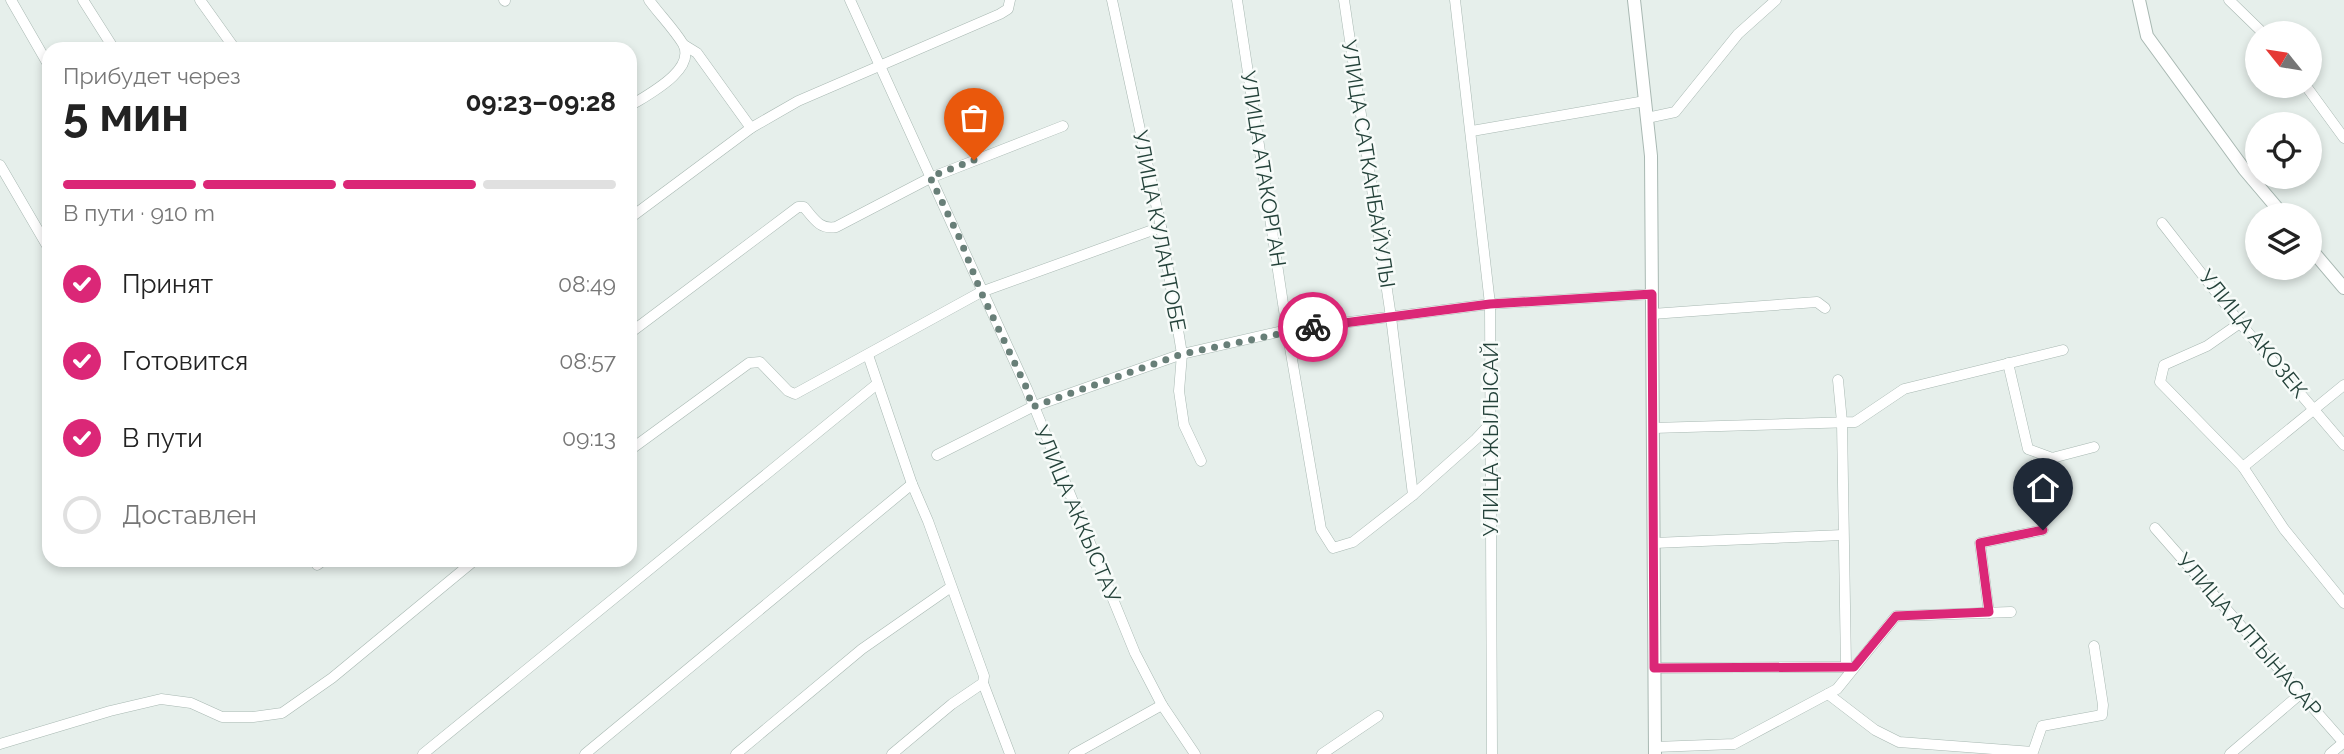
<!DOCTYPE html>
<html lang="ru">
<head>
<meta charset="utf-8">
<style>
	body { margin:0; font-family:Raleway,sans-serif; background:#f2f2f2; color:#222; height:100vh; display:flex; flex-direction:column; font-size:26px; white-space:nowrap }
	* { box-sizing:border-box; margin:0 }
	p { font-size:23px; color:#767676 }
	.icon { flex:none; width:38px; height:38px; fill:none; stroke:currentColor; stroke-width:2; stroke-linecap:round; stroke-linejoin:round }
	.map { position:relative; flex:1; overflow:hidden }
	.panel { position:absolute; left:42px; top:42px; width:595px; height:525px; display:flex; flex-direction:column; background:#fff; border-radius:21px; box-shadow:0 4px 10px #0003 }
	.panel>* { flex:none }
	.needle { width:46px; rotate:300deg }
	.controls { position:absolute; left:2245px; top:21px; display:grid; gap:14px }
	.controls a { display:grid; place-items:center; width:77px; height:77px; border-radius:50%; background:#fff; box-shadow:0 4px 10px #0003; font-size:35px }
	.pin { position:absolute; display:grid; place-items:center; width:60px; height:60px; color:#fff; margin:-72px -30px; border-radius:50% 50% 50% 0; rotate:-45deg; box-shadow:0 0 7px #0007 }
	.pin .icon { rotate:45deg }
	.courier { position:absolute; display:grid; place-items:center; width:70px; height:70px; margin:-35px; border:5px solid #db2777; border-radius:50%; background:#fff; color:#222; box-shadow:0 2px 9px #0007 }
	.headline em { font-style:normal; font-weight:700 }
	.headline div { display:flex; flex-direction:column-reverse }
	.headline { display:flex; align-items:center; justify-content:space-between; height:119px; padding:0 21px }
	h1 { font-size:46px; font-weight:700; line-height:52px }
	.bar { display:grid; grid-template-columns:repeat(4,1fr); gap:10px 7px; align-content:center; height:84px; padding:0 21px }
	.bar i { height:9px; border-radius:5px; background:#e0e0e0 }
	.bar .active { background:#db2777 }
	.bar p { grid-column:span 4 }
	ol { padding:0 21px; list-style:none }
	li { display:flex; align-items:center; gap:21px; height:77px }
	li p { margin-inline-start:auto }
	li .icon { padding:7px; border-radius:50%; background:#db2777; color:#fff; stroke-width:4 }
	li:last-child { color:#767676 }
	li i { width:38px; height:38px; border:4px solid #e0e0e0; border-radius:50% }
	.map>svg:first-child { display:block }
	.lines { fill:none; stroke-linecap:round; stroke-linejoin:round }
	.minor-casing { stroke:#a8b8b2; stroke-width:11 }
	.tertiary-casing { stroke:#a8b8b2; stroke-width:14 }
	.minor { stroke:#fff; stroke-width:10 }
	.tertiary { stroke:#fff; stroke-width:12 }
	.done { stroke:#687f78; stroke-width:7; stroke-dasharray:0 12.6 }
	.route { stroke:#db2777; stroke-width:9 }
	.labels { text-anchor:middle; stroke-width:5; stroke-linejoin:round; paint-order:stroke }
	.street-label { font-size:21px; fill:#24423a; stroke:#f7fbf9 }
</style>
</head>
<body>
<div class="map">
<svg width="2344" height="754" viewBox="0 0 2344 754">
	<rect width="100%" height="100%" fill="#e6efeb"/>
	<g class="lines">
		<defs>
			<g id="minor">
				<polyline points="11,0 49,66"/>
				<polyline points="83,0 114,49"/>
				<polyline points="200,0 235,49"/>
				<polyline points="504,0 505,1"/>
				<polyline points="850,0 1027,389 1135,653 1162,705 1195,754"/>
				<polyline points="1112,0 1161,227 1182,354 1179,391 1184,425 1201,461"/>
				<polyline points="1237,0 1287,330 1321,529 1333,548 1353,542 1413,495 1476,439 1491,423"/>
				<polyline points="1344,0 1391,317 1413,495"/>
				<polyline points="1455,0 1490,304 1492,754"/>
				<polyline points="2229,0 2263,33"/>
				<polyline points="684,45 697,53 751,128"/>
				<polyline points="2306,86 2344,138"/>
				<path d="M630,106C647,95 697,70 683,44C674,29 659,14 649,0"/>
				<polyline points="1647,118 1675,112 1738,34 1776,0"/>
				<polyline points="1472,131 1645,101"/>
				<polyline points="0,165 49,249"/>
				<polyline points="630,218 751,128 798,101 1000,14 1008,9 1010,0"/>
				<polyline points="2162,223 2240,323 2344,445"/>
				<polyline points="1652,314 1817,302 1825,308"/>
				<polyline points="2240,323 2207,346 2164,365 2160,382 2243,467 2284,529 2344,603"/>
				<path d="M630,333L798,207H804C814,219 820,230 836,227L930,178L1063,126"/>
				<polyline points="868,355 912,484 928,521 984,676 983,683 952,704 892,754"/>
				<polyline points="2008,363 2028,449 2052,458 2094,447"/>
				<polyline points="1838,380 1842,422 1846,667"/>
				<polyline points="1653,428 1855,422 1904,389 2063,350"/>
				<polyline points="630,450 749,363 760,362 788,391 795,394 981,292 1161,227"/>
				<polyline points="937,455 1032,407 1182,354 1287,330 1490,304 1652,294"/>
				<polyline points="2243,467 2344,385"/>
				<polyline points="2155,528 2344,743"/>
				<polyline points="1654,543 1843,535"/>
				<polyline points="314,560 317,565 324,560"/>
				<polyline points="1989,613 1980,543 2043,530"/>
				<polyline points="1654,668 1850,667"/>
				<polyline points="983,683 1010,754"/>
				<polyline points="1828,694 1875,730 1899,742 2033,752 2042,726 2102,715 2103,705 2094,646"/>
				<polyline points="0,744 110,711 161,699 191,703 222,717 253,717 282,713 332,678 475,560"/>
				<polyline points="1655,747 1734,744 1837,689 1896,616 2011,612"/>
				<polyline points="423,754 877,384"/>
				<polyline points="585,754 912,484"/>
				<polyline points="736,754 862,649 951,587"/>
				<polyline points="1074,754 1162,705"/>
				<polyline points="1322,754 1378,716"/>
				<polyline points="2230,754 2299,695"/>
				<polyline points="2330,754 2344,742"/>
			</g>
			<g id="tertiary">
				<polyline points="1634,0 1651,156 1655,754"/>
				<polyline points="2139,0 2147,36 2244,169 2283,215"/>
				<polyline points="2310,248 2344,288"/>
			</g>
		</defs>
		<use href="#minor" class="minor-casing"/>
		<use href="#tertiary" class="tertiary-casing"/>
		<use href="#minor" class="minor"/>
		<use href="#tertiary" class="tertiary"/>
	</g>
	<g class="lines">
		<polyline class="done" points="974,160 930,177 960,239 981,292 1027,389 1032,407 1182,354 1313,327"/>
		<polyline class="route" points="1313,327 1490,304 1652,294 1654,668 1854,667 1896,616 1989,612 1980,543 2043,530"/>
	</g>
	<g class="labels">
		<g class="street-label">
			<text transform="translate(1368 164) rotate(81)" y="7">УЛИЦА САТКАНБАЙУЛЫ</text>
			<text transform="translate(1263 169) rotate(81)" y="7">УЛИЦА АТАКОРГАН</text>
			<text transform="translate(1159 231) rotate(79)" y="7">УЛИЦА КУЛАНТОБЕ</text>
			<text transform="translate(2253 334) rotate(51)" y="7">УЛИЦА АКОЗЕК</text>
			<text transform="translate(1491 439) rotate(-90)" y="7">УЛИЦА ЖЫЛЫСАЙ</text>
			<text transform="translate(1077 514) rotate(67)" y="7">УЛИЦА АККЫСТАУ</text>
			<text transform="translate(2249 635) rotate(49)" y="7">УЛИЦА АЛТЫНАСАР</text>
		</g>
	</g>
</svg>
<div class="controls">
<a><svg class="needle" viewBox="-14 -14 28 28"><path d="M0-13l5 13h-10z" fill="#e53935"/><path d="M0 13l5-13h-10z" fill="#767676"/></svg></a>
<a><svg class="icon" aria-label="locate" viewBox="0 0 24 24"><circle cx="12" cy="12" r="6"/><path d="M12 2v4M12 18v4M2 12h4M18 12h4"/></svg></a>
<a><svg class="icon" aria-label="layers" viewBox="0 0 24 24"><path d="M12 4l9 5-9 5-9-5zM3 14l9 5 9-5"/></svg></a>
</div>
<div class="pin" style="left:974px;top:160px;background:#ea580c"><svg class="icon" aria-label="bag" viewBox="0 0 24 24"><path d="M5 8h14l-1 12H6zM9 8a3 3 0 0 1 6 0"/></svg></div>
<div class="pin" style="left:2043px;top:530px;background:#1f2937"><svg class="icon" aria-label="home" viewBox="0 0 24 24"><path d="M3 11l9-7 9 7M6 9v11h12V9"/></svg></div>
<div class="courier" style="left:1313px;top:327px"><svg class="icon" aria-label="bike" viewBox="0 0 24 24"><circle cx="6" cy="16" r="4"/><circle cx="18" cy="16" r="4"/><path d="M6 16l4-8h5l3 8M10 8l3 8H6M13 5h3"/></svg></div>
<section class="panel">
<div class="headline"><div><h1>5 мин</h1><p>Прибудет через</p></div><em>09:23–09:28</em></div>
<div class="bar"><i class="active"></i><i class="active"></i><i class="active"></i><i></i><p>В пути · 910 m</p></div>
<ol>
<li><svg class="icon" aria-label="check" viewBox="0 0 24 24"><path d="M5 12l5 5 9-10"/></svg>Принят<p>08:49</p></li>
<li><svg class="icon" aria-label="check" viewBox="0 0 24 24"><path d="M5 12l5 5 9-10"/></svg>Готовится<p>08:57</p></li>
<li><svg class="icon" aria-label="check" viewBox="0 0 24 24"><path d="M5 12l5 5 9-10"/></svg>В пути<p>09:13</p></li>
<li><i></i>Доставлен</li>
</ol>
</section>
</div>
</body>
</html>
